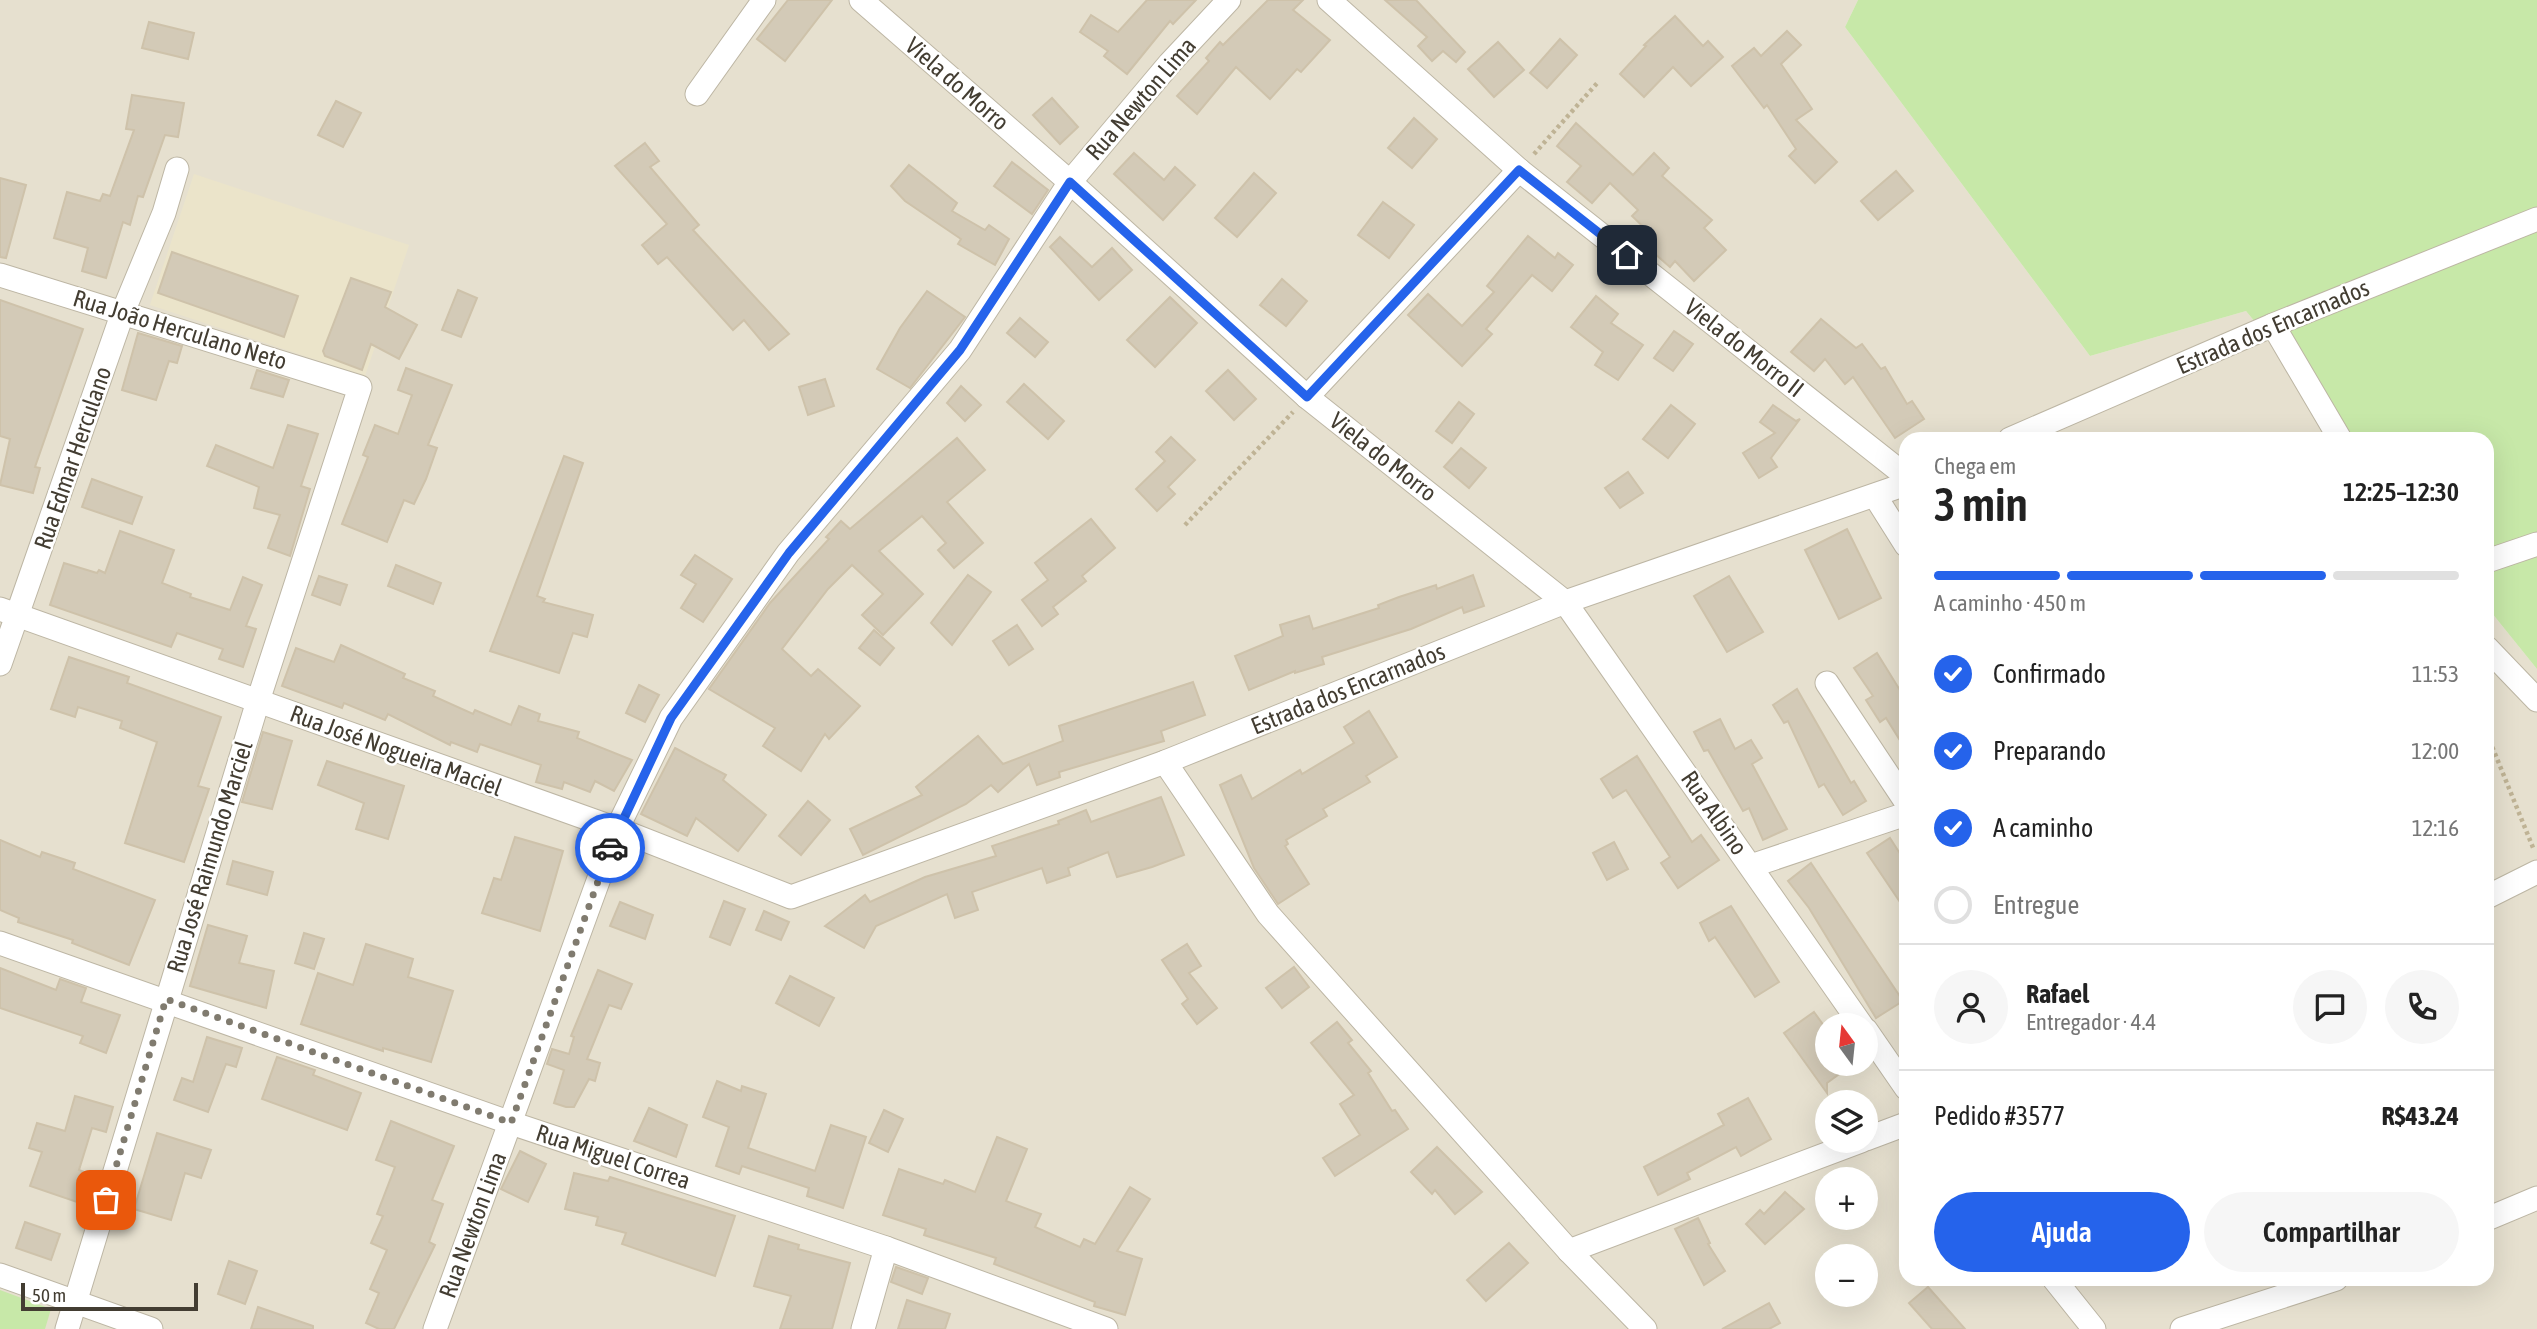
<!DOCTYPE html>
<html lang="pt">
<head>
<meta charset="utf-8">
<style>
	body { margin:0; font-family:"Asap Condensed",sans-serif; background:#f6f6f6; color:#222; height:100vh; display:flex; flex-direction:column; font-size:26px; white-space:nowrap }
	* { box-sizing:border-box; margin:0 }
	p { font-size:23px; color:#767676 }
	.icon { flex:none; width:38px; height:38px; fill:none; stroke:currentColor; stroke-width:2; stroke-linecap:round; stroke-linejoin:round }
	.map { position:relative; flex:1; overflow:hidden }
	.sheet { position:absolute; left:1899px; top:432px; width:595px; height:854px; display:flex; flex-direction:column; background:#fff; border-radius:21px; box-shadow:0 7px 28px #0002 }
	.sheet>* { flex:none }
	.needle { width:46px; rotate:345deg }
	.buttons { position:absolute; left:1815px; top:1013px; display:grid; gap:14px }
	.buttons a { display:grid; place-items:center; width:63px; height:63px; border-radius:50%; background:#fff; box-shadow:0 7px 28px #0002; font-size:35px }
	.scale { position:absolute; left:21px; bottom:18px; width:177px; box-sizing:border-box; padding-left:7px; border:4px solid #433d32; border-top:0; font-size:19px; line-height:24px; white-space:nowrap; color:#433d32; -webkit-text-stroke:5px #fff; paint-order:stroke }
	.pin { position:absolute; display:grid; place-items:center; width:60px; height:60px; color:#fff; margin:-30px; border-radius:14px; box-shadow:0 4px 10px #0006 }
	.courier { position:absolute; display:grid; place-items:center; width:70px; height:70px; margin:-35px; border:5px solid #2563eb; border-radius:50%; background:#fff; color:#222; box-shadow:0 2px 9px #0007 }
	.head em { font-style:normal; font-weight:600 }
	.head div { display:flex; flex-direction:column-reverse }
	.head { display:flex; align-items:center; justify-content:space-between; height:119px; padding:0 35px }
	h1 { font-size:46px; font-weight:600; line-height:52px }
	.bar { display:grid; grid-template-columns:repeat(4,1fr); gap:10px 7px; align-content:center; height:84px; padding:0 35px }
	.bar i { height:9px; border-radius:5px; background:#e0e0e0 }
	.bar .selected { background:#2563eb }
	.bar p { grid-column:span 4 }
	.line { display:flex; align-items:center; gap:18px; padding:0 35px; border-top:2px solid #e0e0e0 }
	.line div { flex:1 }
	.round { display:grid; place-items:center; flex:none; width:74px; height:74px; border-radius:37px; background:#f6f6f6 }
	ol { padding:0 35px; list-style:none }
	li { display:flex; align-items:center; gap:21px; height:77px }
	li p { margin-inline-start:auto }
	li .icon { padding:7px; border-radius:50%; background:#2563eb; color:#fff; stroke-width:4 }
	li:last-child { color:#767676 }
	li i { width:38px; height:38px; border:4px solid #e0e0e0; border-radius:50% }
	.primary-button { display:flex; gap:14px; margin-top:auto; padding:14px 35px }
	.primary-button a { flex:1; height:80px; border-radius:42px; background:#2563eb; color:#fff; font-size:28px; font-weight:600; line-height:80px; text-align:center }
	.primary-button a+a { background:#f6f6f6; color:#222 }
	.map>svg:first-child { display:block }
	.residential { fill:#e6e0cf; fill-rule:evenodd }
	.education { fill:#ebe4ca }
	.green { fill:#c7e8a8 }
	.building { fill:#d3cab7; stroke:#cec2aa; stroke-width:2 }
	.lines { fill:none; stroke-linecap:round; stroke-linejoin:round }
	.minor-casing { stroke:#bdb6a4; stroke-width:25 }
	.path { stroke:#bfb395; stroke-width:4.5; stroke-dasharray:3.5 3.5; stroke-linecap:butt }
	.minor { stroke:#fff; stroke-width:23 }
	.done { stroke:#807b6f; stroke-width:7; stroke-dasharray:0 12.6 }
	.route { stroke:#2563eb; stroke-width:9 }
	.labels { text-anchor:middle; stroke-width:5; stroke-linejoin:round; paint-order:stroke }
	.street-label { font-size:24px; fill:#433d32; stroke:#fff }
</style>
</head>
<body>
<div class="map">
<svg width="2537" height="1329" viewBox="0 0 2537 1329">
	<rect width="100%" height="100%" fill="#f1eee1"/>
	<path class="residential" d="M0,0H1858L1845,27L2090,356L2246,311L2351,439H1906V1279H2487V607L2537,669V1329H0ZM1827,1026H1866V1064H1827ZM1827,1102H1866V1141H1827ZM1827,1180H1866V1218H1827ZM1827,1256H1866V1295H1827Z"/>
	<polygon class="education" points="194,174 409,245 365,376 150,305"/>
	<g class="green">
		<polygon points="1858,0 2537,0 2537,669 2487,607 2487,439 2351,439 2246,311 2090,356 1845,27"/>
		<polygon points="0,1290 51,1309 45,1329 0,1329"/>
	</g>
	<g class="building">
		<polygon points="788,0 832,0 785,61 757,39"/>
		<polygon points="1147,0 1196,0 1173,24 1170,21 1127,74 1104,56 1108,51 1080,32 1091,15 1118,32"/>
		<polygon points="1268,0 1303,0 1293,10 1330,40 1301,72 1297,69 1270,99 1236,67 1197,114 1177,96 1209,61 1206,58 1220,42 1223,45"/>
		<polygon points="1385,0 1416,0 1465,52 1456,62 1443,51 1432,61 1418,46 1427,37"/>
		<polygon points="1675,16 1703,46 1708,41 1723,57 1691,86 1673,67 1644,97 1620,74 1646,46 1644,45"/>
		<polygon points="149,22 194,33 188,59 142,48"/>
		<polygon points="1787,31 1801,45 1781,64 1812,109 1796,120 1837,162 1815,183 1789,156 1796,149 1767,105 1764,108 1732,66 1754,48 1761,56"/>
		<polygon points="1560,39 1577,55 1547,88 1530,73"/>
		<polygon points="1498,42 1524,70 1494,97 1468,69"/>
		<polygon points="132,95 184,103 178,137 165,135 143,197 138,196 130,225 123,222 106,278 82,271 88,248 54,238 67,192 100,201 103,194 110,196 134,130 126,129"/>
		<polygon points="1052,98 1078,127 1060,144 1033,115"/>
		<polygon points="336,101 361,113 343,147 318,135"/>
		<polygon points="1414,118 1437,139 1412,168 1388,148"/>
		<polygon points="1576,123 1633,175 1654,153 1669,168 1662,176 1712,220 1704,228 1726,250 1694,281 1675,261 1670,267 1646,246 1654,237 1632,216 1638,210 1610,183 1592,203 1567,182 1581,166 1557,146"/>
		<polygon points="645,143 659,161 650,167 699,225 693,230 789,334 769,350 744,320 733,330 667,257 658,264 642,245 667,224 615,166"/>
		<polygon points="1134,153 1164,180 1175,167 1195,185 1163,220 1114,174"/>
		<polygon points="1012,162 1048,190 1032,214 994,186"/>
		<polygon points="909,165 957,203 952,211 985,230 989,225 1009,239 995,265 958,244 961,239 905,201 891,186"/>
		<polygon points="1896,171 1913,191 1878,220 1861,201"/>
		<polygon points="1254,173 1276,193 1237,237 1215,218"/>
		<polygon points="0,178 26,185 6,258 0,257"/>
		<polygon points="1383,202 1414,225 1389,258 1358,235"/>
		<polygon points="1528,236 1555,258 1558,253 1573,265 1552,291 1532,275 1486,329 1492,334 1462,366 1408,315 1428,294 1462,326 1494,292 1487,286"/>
		<polygon points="1060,237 1092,267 1112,248 1132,270 1099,300 1050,247"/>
		<polygon points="172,252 298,296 284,337 158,293"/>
		<polygon points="351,278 391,292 385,307 417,325 399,359 371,344 362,370 325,356 323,351"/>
		<polygon points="1282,279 1307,301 1286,326 1260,305"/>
		<polygon points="458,290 477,298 461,337 442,330"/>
		<polygon points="927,291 965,317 910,388 877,369 900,328"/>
		<polygon points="1596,296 1618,314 1611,323 1643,345 1618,380 1595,365 1603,352 1571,327"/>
		<polygon points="1170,297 1197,323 1155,367 1127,340"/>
		<polygon points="0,300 83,329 35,467 40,468 33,493 0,485 10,439 0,436"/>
		<polygon points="1020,318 1048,342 1035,357 1007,333"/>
		<polygon points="1821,319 1856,348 1862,344 1881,369 1885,367 1907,404 1912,401 1924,419 1895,438 1853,377 1845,384 1825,359 1814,371 1791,352"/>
		<polygon points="1674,331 1693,344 1673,371 1654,358"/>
		<polygon points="138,333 182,346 177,363 169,361 156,400 122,390"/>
		<polygon points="406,368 452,385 428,445 437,448 426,479 414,504 404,500 387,542 342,524 368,457 363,455 375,425 398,434 412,395 398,390"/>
		<polygon points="257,370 289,380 283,397 251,388"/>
		<polygon points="1228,370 1256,399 1234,420 1206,391"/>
		<polygon points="825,379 834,406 808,415 799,387"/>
		<polygon points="1024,384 1064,421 1048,439 1007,402"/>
		<polygon points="961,386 981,405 965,421 947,403"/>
		<polygon points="1459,402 1474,414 1452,443 1436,431"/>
		<polygon points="1671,405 1695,424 1668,458 1643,439"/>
		<polygon points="1773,405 1796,421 1800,419 1771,458 1777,467 1759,478 1743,453 1775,433 1760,422"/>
		<polygon points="288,425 318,434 301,486 310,489 290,556 268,548 280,515 254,508 259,487 207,466 216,445 273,468"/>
		<polygon points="1171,437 1195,460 1168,487 1175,494 1157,511 1136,489 1165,461 1156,452"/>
		<polygon points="957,438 985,470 947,502 983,543 954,568 938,550 946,543 922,516 879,551 923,594 883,635 862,615 883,594 852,565 828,589 782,649 811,676 818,669 860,706 829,739 825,734 801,771 763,746 775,728 709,689 770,603 829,539 826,537 841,521 850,529"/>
		<polygon points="1461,448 1486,468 1469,488 1444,467"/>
		<polygon points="564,456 583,463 537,596 545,599 543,602 593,615 587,637 573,633 559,673 490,651"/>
		<polygon points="1628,472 1643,493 1620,508 1605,488"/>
		<polygon points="92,479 142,497 132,524 82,507"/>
		<polygon points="1091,519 1115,548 1082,576 1086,581 1053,607 1058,614 1042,626 1022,600 1048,580 1035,563"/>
		<polygon points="1847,529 1881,598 1839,619 1805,550"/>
		<polygon points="120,531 174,550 162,583 191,594 190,597 230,610 243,577 262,585 246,626 256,629 243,667 219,659 223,649 177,633 171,647 50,605 64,563 97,573 99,570 105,573"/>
		<polygon points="695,555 732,579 703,622 681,608 696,584 681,575"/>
		<polygon points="396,565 441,583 433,604 388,586"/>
		<polygon points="968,575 991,592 952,645 931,623"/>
		<polygon points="1473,575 1484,606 1464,613 1462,607 1411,629 1322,657 1324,664 1295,673 1295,671 1249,690 1235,656 1283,636 1280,625 1309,616 1313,629 1379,608 1378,605 1399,597 1436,585 1437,589"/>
		<polygon points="319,576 347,585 340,605 312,595"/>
		<polygon points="1729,576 1763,632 1727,652 1694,596"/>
		<polygon points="1017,625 1033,649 1009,665 993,641"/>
		<polygon points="874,630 894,648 880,665 859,648"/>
		<polygon points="341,645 405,674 403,678 435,691 433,696 473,714 475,710 511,725 519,706 540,714 538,721 579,732 577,738 632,760 614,791 595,781 590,792 564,782 562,789 536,782 541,765 480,744 477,752 451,742 450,745 388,714 385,720 344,703 342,708 282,686 296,648 334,662"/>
		<polygon points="1877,653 1906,700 1906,750 1886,718 1880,722 1866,700 1873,696 1854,668"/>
		<polygon points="69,657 129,677 127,683 221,717 198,786 209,789 184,862 125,843 157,742 120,728 122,721 78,707 75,717 51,709"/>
		<polygon points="1193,682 1205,715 1161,731 1164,741 1059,772 1060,777 1037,785 1029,764 998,792 991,785 966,804 863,855 850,829 922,795 916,787 978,736 1003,764 1063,741 1059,726"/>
		<polygon points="639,685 659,695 645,722 626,713"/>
		<polygon points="1797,689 1851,783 1854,781 1866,801 1843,815 1824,784 1819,787 1788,721 1784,723 1773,705"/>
		<polygon points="1369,711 1397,757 1366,776 1370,782 1323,809 1327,816 1286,840 1288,844 1285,846 1309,884 1278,904 1254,868 1220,785 1241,775 1252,799 1300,770 1302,774 1354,743 1344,727"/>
		<polygon points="1720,719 1735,749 1751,740 1762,758 1752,764 1787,829 1763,840 1749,808 1743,811 1708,750 1704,751 1694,732"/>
		<polygon points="263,732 292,741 272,809 242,802"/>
		<polygon points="675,748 726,775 723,780 766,815 738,851 696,818 687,836 641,814"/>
		<polygon points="1637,756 1692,842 1701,835 1719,860 1678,888 1661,863 1670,857 1626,790 1613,798 1601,779"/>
		<polygon points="327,761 404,786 388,839 356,829 364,803 318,785"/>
		<polygon points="1161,797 1184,855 1152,867 1117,877 1108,852 1068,868 1070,875 1047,883 1042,868 972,892 978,910 955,918 947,894 876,926 864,948 825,926 865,895 870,902 925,877 996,856 992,846 1059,824 1058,821 1086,810 1091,822"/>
		<polygon points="808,801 830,820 801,855 779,836"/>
		<polygon points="515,837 563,851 540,931 482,913 494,878 501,880"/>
		<polygon points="1890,838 1906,863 1906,911 1867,853"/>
		<polygon points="0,840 40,857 42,852 75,863 73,869 155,900 129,965 72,943 73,940 18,922 19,918 0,910"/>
		<polygon points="1614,842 1628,869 1607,880 1593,853"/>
		<polygon points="233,861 273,872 267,895 227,884"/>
		<polygon points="1811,863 1903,1001 1876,1018 1809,908 1788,881"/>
		<polygon points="724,901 745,909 730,945 710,937"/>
		<polygon points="620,902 653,915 645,939 610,926"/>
		<polygon points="1731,906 1779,982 1755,997 1715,937 1709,941 1700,923"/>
		<polygon points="764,911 789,922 781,940 756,930"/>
		<polygon points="208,925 247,936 239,963 274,971 266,1008 190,986"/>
		<polygon points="304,933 324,939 314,969 295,963"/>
		<polygon points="366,944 413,959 408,977 453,991 431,1062 383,1048 383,1051 301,1024 318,973 353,985"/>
		<polygon points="1187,944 1201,966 1189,973 1217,1008 1197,1024 1182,1004 1188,999 1162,960"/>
		<polygon points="1294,967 1309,987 1282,1008 1266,988"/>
		<polygon points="0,968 56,990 60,979 86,988 81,1002 120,1015 106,1053 80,1043 83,1036 0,1008"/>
		<polygon points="598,970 632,984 621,1009 609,1005 587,1059 600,1063 595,1081 589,1079 574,1107 566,1107 554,1103 564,1070 547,1064 552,1049 569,1054 574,1037 571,1036"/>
		<polygon points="790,976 834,998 819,1026 776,1003"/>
		<polygon points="1814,1012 1827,1030 1827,1064 1853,1064 1827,1083 1827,1093 1784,1033"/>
		<polygon points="1337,1022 1352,1040 1348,1043 1371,1071 1368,1073 1392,1111 1395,1110 1408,1129 1335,1176 1323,1158 1360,1135 1340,1104 1354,1095 1311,1043"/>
		<polygon points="207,1037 242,1048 236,1067 226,1064 208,1112 174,1100 182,1078 193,1082"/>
		<polygon points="277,1057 315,1070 313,1075 361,1093 347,1130 262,1099"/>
		<polygon points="717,1081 741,1091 742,1086 766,1094 748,1148 815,1171 831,1125 866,1137 843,1208 807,1196 809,1188 742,1166 739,1174 716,1166 729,1127 703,1117"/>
		<polygon points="75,1096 113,1107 106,1132 92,1128 79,1170 87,1173 77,1202 30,1186 42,1152 29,1148 37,1123 65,1131"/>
		<polygon points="1748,1098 1771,1139 1741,1156 1736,1147 1687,1173 1690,1179 1658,1195 1644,1167 1724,1125 1718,1114"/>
		<polygon points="649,1108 687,1125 676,1157 634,1141"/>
		<polygon points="884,1110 903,1119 888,1152 869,1143"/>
		<polygon points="391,1121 454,1146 432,1200 443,1204 429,1242 435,1245 394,1329 379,1329 366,1323 379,1293 370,1289 387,1250 371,1243 383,1216 377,1214 395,1167 376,1160"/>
		<polygon points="157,1133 211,1150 201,1178 185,1173 171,1220 134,1209"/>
		<polygon points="997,1137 1027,1149 1006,1201 1041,1214 1035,1227 1080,1247 1084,1239 1095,1244 1130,1187 1150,1199 1117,1251 1142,1259 1125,1315 1094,1306 1095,1302 994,1264 996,1258 924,1235 926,1229 883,1215 899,1169 943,1184 945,1180 975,1192"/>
		<polygon points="1437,1147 1482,1192 1455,1214 1435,1190 1432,1194 1411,1172"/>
		<polygon points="520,1151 546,1164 528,1202 501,1189"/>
		<polygon points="574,1173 608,1181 610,1177 735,1216 715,1276 622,1244 626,1233 596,1225 598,1217 565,1209"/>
		<polygon points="1785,1192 1804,1209 1765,1244 1746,1224 1760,1210 1764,1214"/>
		<polygon points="1698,1218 1710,1243 1708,1244 1725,1271 1704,1285 1675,1229"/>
		<polygon points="25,1222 60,1234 51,1260 16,1248"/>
		<polygon points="769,1236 799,1245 798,1249 850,1263 832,1329 780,1329 791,1296 754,1286"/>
		<polygon points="1509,1243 1528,1263 1486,1301 1467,1280"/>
		<polygon points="229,1261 257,1271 245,1304 218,1294"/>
		<polygon points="896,1267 928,1278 922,1294 891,1282"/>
		<polygon points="1928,1287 1965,1329 1932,1329 1909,1303"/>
		<polygon points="907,1300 950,1314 945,1329 898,1329"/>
		<polygon points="1769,1303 1780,1323 1769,1329 1722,1329"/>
		<polygon points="258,1307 313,1326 313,1329 251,1329"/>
	</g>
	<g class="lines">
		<defs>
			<g id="minor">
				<polyline points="861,0 1070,182 1307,397 1565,602 1862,1026"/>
				<polyline points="1329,0 1519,170 1906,476"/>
				<polyline points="697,94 764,0"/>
				<polyline points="0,275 360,387 258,701 67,1329"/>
				<polyline points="2273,325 2340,439"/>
				<polyline points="1307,397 1519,170"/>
				<polyline points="2010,439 2273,325 2537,219"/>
				<polyline points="1875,496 1906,545"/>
				<polyline points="2487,561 2537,544"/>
				<polyline points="0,609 617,829 791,897 1165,762 1565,602 1906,484"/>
				<polyline points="2487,648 2537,700"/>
				<polyline points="0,664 123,312 164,213 177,169"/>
				<polyline points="1827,683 1906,802"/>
				<polyline points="1165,762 1268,914 1569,1251 1645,1329"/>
				<polyline points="1751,866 1906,814"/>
				<polyline points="2487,897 2537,872"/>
				<polyline points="0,943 511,1123 886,1248 1106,1329"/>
				<polyline points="1866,1030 1906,1088"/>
				<polyline points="1866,1139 1906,1124"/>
				<polyline points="2487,1219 2537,1198"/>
				<polyline points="1569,1251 1861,1141"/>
				<polyline points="0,1275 151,1329"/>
				<polyline points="2054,1279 2094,1329"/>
				<polyline points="435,1329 617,829 671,718 788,553 960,350 1070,182 1170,63 1229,0"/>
				<polyline points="863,1329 886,1248"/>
				<polyline points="2182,1329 2336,1279"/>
			</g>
		</defs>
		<use href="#minor" class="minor-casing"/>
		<g class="path">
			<polyline points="1534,154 1599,81"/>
			<polyline points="1185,525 1293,412"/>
			<polyline points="2487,734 2534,850"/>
		</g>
		<use href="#minor" class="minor"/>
	</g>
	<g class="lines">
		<polyline class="done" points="106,1200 166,999 511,1123 610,848"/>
		<polyline class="route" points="610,848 671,718 789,553 960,350 1070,182 1307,397 1519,170 1627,255"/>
	</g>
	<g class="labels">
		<g class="street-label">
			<text transform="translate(957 84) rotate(41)" y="8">Viela do Morro</text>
			<text transform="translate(1141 99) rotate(-49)" y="8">Rua Newton Lima</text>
			<text transform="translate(2273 327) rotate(-23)" y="8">Estrada dos Encarnados</text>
			<text transform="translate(180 330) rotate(17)" y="8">Rua João Herculano Neto</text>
			<text transform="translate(1744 348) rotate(38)" y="8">Viela do Morro II</text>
			<text transform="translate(1383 457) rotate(38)" y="8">Viela do Morro</text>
			<text transform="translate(73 458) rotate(-71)" y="8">Rua Edmar Herculano</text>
			<text transform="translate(1348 689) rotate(-22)" y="8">Estrada dos Encarnados</text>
			<text transform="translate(396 751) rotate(20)" y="8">Rua José Nogueira Maciel</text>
			<text transform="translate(1714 813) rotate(55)" y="8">Rua Albino</text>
			<text transform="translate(210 857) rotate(-73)" y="8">Rua José Raimundo Marciel</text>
			<text transform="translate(613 1157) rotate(18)" y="8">Rua Miguel Correa</text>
			<text transform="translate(473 1225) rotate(-70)" y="8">Rua Newton Lima</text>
		</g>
	</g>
</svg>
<div class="buttons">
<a><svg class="needle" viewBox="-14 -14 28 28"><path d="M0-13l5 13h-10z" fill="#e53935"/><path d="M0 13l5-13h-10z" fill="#767676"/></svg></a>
<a><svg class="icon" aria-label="layers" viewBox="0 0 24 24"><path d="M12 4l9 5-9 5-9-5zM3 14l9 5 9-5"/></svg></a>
<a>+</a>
<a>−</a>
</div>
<div class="scale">50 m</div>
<div class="pin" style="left:106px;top:1200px;background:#ea580c"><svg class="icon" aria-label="bag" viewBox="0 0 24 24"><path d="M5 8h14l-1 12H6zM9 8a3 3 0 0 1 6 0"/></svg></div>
<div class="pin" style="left:1627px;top:255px;background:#1f2937"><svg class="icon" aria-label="home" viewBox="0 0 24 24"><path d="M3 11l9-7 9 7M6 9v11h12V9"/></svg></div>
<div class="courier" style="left:610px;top:848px"><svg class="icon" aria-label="car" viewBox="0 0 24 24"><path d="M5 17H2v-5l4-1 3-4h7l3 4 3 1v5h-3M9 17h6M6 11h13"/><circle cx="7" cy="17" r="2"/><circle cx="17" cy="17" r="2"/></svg></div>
<section class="sheet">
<div class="head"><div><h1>3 min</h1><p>Chega em</p></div><em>12:25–12:30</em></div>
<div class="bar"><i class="selected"></i><i class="selected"></i><i class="selected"></i><i></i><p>A caminho · 450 m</p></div>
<ol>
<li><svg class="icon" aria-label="check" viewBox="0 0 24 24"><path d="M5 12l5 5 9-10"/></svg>Confirmado<p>11:53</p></li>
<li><svg class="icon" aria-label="check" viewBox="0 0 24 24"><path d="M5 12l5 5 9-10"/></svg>Preparando<p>12:00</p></li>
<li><svg class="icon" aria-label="check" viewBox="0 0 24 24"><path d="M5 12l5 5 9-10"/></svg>A caminho<p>12:16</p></li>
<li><i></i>Entregue</li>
</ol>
<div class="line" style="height:126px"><a class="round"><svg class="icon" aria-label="person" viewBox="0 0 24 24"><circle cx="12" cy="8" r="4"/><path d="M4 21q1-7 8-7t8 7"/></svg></a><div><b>Rafael</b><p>Entregador · 4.4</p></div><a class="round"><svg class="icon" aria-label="chat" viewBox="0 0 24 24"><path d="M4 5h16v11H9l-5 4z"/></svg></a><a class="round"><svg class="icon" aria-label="phone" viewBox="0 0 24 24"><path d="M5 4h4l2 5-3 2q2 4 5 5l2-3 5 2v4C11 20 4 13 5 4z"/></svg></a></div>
<div class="line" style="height:91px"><div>Pedido #3577</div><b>R$43.24</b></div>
<div class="primary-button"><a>Ajuda</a><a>Compartilhar</a></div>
</section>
</div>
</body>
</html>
